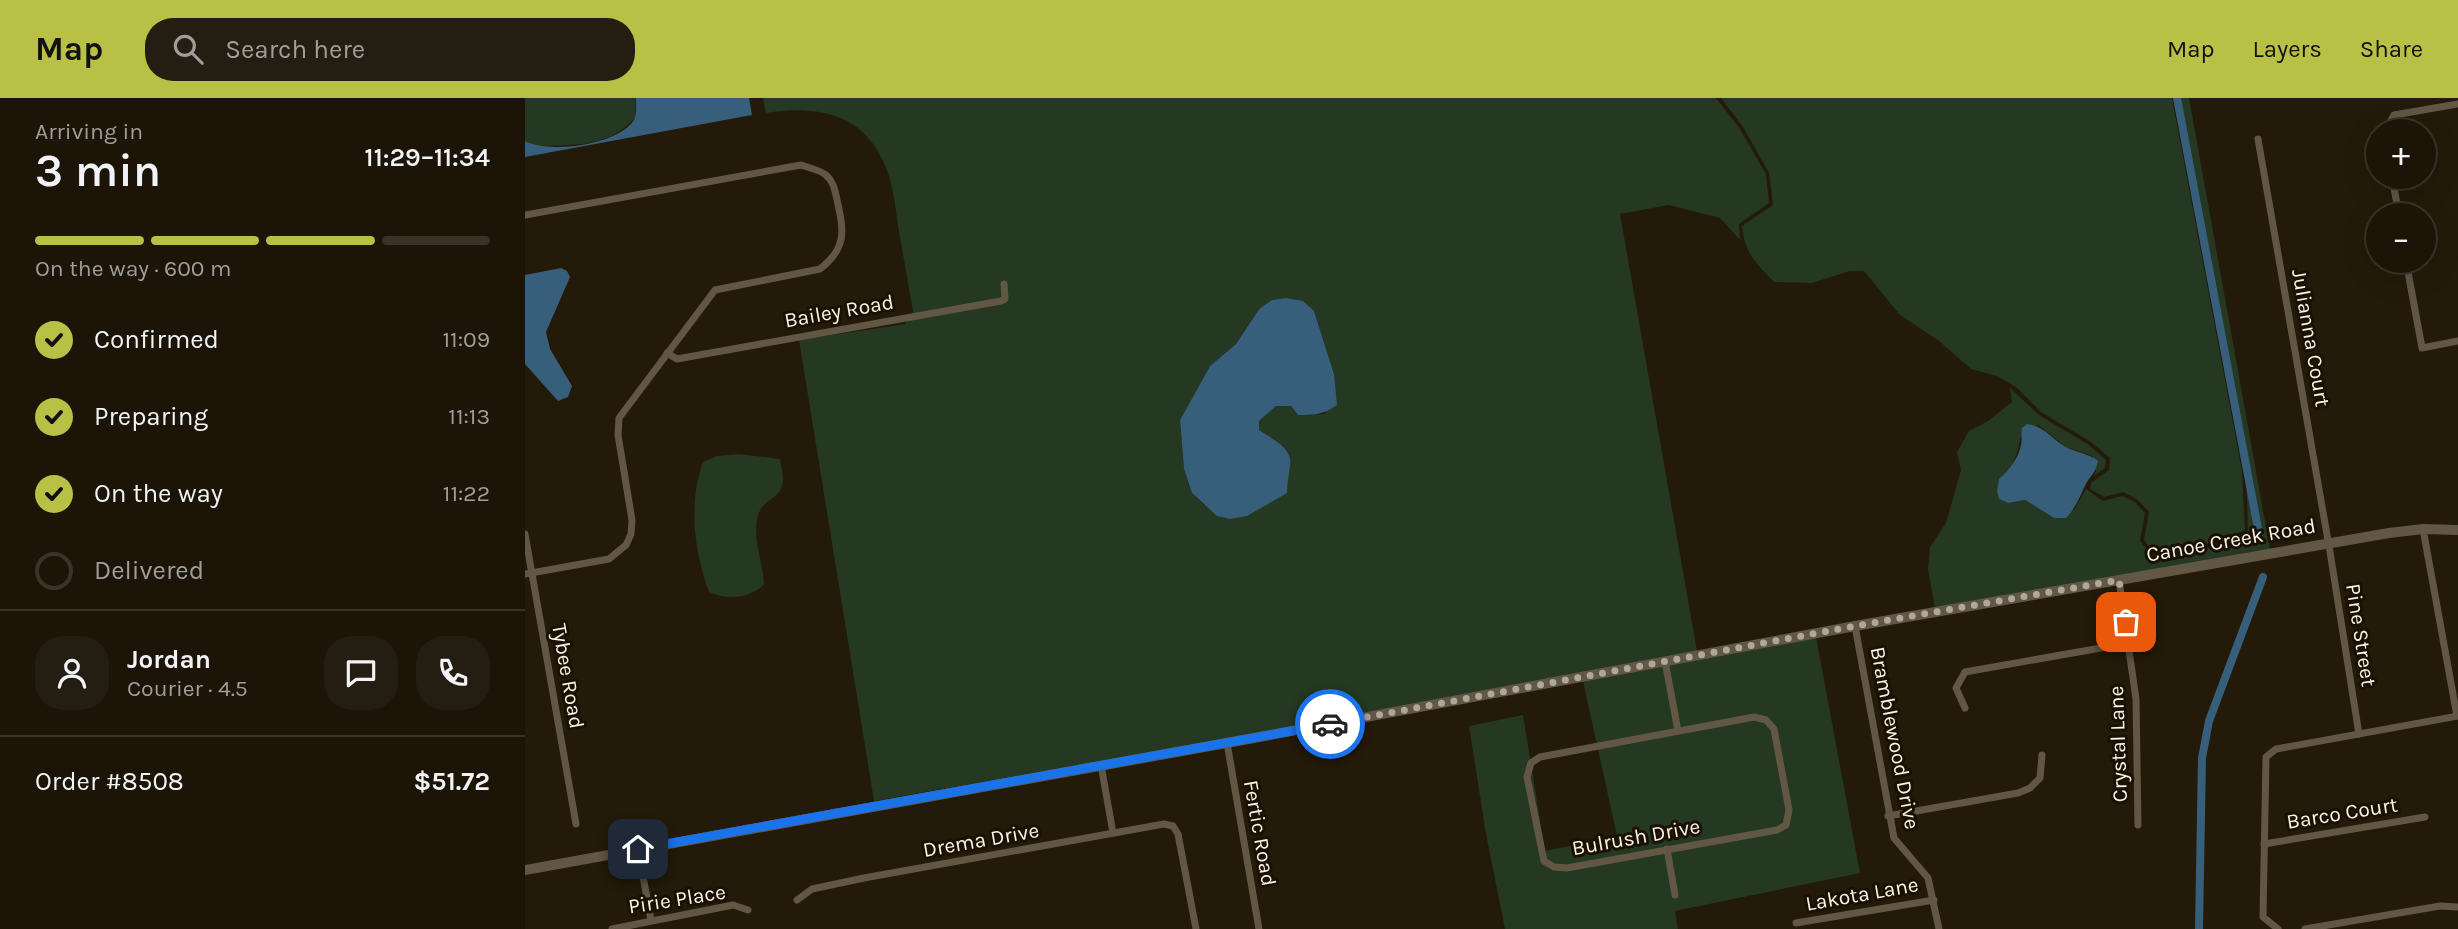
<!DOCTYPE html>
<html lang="en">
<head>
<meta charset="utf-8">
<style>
	body { margin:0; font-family:Karla,sans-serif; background:#241d11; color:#f1f3f6; height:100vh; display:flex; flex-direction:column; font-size:26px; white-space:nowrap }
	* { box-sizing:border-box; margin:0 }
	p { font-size:23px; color:#a09e9b }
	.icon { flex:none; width:38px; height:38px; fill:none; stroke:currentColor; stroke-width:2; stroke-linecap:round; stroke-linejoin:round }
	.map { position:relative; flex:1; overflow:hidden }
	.details { display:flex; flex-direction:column; background:#1b1407; width:525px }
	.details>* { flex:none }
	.fabs { position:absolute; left:1841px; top:21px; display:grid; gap:14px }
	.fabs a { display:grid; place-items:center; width:70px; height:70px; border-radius:50%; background:#1b1407; box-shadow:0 7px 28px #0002,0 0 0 2px #393328; font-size:35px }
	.pin { position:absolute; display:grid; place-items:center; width:60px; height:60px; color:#fff; margin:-30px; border-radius:14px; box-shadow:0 4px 10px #0006 }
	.courier { position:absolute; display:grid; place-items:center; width:70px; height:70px; margin:-35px; border:5px solid #1a73e8; border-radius:50%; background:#fff; color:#222; box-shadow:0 2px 9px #0007 }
	.summary em { font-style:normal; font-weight:600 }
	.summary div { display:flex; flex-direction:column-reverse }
	.summary { display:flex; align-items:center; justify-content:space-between; height:119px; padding:0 35px }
	h1 { font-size:46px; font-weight:600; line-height:52px }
	.bar { display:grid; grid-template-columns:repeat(4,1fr); gap:10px 7px; align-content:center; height:84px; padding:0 35px }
	.bar i { height:9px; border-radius:5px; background:#393328 }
	.bar .current { background:#b9c046 }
	.bar p { grid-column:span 4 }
	.line { display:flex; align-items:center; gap:18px; padding:0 35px; border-top:2px solid #393328 }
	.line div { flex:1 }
	.round { display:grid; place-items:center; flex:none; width:74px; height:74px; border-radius:28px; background:#241d11 }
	ol { padding:0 35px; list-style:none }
	li { display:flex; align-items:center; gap:21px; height:77px }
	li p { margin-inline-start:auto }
	li .icon { padding:7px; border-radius:50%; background:#b9c046; color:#111; stroke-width:4 }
	li:last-child { color:#a09e9b }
	li i { width:38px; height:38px; border:4px solid #393328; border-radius:50% }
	header { display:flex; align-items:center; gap:42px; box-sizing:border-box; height:98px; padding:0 35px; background:#b9c046; color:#111 }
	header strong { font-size:33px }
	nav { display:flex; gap:38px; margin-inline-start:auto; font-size:24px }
	.search { width:490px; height:63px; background:#241d11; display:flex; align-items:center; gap:18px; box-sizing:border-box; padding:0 24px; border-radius:28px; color:#a09e9b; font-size:26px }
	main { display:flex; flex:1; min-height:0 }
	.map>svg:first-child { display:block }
	.green { fill:#253821; fill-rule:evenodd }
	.water { fill:#375e7a }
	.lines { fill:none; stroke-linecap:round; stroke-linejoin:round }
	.canal { stroke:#375e7a; stroke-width:8 }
	.street { stroke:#625644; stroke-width:7 }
	.secondary { stroke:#625644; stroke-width:10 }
	.done { stroke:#afa79a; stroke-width:7; stroke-dasharray:0 12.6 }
	.route { stroke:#1a73e8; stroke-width:9 }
	.labels { text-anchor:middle; stroke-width:6; stroke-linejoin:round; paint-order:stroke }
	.street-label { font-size:21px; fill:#faf3e8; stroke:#1b1103 }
</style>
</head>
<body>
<header>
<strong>Map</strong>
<div class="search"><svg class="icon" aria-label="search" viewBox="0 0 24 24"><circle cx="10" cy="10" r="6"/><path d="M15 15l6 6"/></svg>Search here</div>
<nav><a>Map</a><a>Layers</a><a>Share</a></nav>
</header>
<main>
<section class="details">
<div class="summary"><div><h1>3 min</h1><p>Arriving in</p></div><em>11:29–11:34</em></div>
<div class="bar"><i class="current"></i><i class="current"></i><i class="current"></i><i></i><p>On the way · 600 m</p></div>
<ol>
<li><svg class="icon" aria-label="check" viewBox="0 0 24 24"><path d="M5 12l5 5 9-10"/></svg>Confirmed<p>11:09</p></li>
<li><svg class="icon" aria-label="check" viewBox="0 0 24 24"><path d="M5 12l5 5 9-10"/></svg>Preparing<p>11:13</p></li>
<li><svg class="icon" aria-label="check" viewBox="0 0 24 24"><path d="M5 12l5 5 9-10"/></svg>On the way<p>11:22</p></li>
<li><i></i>Delivered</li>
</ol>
<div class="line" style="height:126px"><a class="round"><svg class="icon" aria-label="person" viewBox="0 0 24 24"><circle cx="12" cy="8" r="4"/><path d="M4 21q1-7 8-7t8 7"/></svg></a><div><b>Jordan</b><p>Courier · 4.5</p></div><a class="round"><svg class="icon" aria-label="chat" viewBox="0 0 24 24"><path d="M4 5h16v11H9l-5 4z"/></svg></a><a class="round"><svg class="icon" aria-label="phone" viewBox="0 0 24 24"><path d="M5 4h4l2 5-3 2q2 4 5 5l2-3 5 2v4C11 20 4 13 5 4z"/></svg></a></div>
<div class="line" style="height:91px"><div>Order #8508</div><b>$51.72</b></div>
</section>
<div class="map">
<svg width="1933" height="831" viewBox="0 0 1933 831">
	<rect width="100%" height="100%" fill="#241a09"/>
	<g class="green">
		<path d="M0,0H111L110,20C82,50 48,47 10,48L0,43Z"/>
		<path d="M238,0H1191L1215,31L1241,76L1244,105L1214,126L1215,142L1195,120L1144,107L1095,116L1172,553L701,641L349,703L274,242L381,226L380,218L387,216L388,213C383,185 378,156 373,128C370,107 368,84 359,65C337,14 290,7 241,15ZM734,210L789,213L809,276L800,316L773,317L766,308H751L734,323V332C753,345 771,350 762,377L679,407L667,395L659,371L655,322L685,268L711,246Z"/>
		<path d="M1196,0H1647L1717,373L1720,432L1686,445L1629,455L1619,442L1624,414L1612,401L1598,394L1579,399L1565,391L1566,385L1584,372L1585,360L1566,344L1516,314L1491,289L1472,278L1446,271L1414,243L1375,217L1339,173H1325L1287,185L1249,184C1230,164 1220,156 1217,128L1248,107L1244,75L1218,29Z"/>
		<path d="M1651,0H1664L1745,451L1410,510L1403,471L1405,449L1421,425L1436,372L1432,354L1444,333L1463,323L1487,304L1485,290L1514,317L1564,347L1581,362L1580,370L1569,378L1571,373L1567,358L1541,349L1513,327L1495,340C1496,351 1479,386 1474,401L1483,405L1500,402L1529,420L1549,412L1561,391L1578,403L1597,398L1610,404L1620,415L1615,443L1627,458L1687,449L1723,433L1721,373Z"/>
		<path d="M214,356L255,361C256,369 260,381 257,388C254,401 236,401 232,421C228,445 238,464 239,486C226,501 201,502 184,494C169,453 163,406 178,364L192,358Z"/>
		<polygon points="1291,539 1335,775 1150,813 1153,831 980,831 961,736 944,628 998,617 1020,753 1092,738 1058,583"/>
	</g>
	<g class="water">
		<path d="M111,0H224L227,17L0,59V43C24,56 93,47 109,22C112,16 111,7 111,0Z"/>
		<polygon points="36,170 42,173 45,179 21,234 25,251 47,288 43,299 33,303 0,266 0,177"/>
		<path d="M761,200L778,203L789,213L809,276L812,307C798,317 789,317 773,317L766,308H751L734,323V332C747,341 768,349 765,368C764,377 762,385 762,395L722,418L705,421L692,418L667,395L659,371L655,322L685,268L711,246L734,211L747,202Z"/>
		<path d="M1502,326C1521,329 1525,340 1541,349C1552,355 1563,355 1573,363C1571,374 1567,376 1562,384C1555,397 1552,409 1541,420H1529L1500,402L1483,405L1474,401L1472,393L1474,381C1483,374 1494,359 1496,347C1497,342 1496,336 1497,330Z"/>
	</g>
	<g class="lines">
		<g class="canal">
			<polyline points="1652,0 1734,436"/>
			<polyline points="1674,831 1677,660 1684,623 1738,479"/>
		</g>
		<g class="street">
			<polyline points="1860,33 1869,17 1933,6"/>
			<polyline points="1733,41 1805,454 1834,636"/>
			<polyline points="1867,79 1874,117"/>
			<path d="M0,117L276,67C284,70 295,72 301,77C309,84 310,93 312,102C319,133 322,150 295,171L190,192L94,320L93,337L107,422L106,436L101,447L84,461L0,476"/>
			<polyline points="1881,163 1897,250 1933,243"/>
			<polyline points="142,255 152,261 476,203 480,201 479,186"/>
			<polyline points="1898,431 1932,618"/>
			<polyline points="0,436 51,726"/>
			<polyline points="1594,482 1611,601 1613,727"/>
			<polyline points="1330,528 1369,740 1403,780 1414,831"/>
			<polyline points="1140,563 1153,633"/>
			<polyline points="1440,610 1431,590 1440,574 1604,545"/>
			<polygon points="1229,619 1241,622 1249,631 1264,712 1261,727 1252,732 1042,770 1029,769 1019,763 1002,679 1006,665 1015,659"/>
			<polyline points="702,645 734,831"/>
			<polyline points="576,667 588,735"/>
			<polyline points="1363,718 1493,695 1505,690 1515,680 1517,657"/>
			<polyline points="1739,746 1900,719"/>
			<polyline points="113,751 126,822"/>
			<polyline points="1142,751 1150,797"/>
			<polyline points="272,802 287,791 339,780 639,726 648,728 653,736 671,831"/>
			<polyline points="1271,825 1409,802"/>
			<polyline points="87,831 208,807 223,812"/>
			<polyline points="1753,831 1738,819 1741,659 1751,651 1933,618"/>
			<polyline points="1780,831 1915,808 1933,809"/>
		</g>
		<polyline class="secondary" points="0,772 718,642 1330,528 1864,435 1898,431 1933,432"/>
	</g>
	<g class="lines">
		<polyline class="done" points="805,626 1330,528 1594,482 1601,524"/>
		<polyline class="route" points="113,751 805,626"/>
	</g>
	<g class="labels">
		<g class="street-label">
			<text transform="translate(314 213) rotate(-10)" y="7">Bailey Road</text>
			<text transform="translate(1786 240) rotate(80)" y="7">Julianna Court</text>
			<text transform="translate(1706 442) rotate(-10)" y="7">Canoe Creek Road</text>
			<text transform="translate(1836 537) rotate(81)" y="7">Pine Street</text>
			<text transform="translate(43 578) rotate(80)" y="7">Tybee Road</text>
			<text transform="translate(1370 640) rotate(79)" y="7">Bramblewood Drive</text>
			<text transform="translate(1593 646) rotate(-92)" y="7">Crystal Lane</text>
			<text transform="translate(1817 715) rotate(-9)" y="7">Barco Court</text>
			<text transform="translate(735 735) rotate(80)" y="7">Fertic Road</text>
			<text transform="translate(1111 739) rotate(-10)" y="7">Bulrush Drive</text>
			<text transform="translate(456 742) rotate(-10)" y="7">Drema Drive</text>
			<text transform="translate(1337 796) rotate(-10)" y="7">Lakota Lane</text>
			<text transform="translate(152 801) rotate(-9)" y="7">Pirie Place</text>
		</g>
	</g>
</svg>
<div class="fabs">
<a>+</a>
<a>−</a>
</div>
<div class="pin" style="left:1601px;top:524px;background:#ea580c"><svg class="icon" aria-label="bag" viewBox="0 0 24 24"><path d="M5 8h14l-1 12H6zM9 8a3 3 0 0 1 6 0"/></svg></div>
<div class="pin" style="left:113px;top:751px;background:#1f2937"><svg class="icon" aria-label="home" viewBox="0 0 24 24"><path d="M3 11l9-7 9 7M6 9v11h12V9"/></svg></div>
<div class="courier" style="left:805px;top:626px"><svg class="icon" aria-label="car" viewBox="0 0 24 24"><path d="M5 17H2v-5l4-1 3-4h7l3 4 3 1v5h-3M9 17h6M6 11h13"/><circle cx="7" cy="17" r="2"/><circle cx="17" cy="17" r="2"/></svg></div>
</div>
</main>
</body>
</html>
